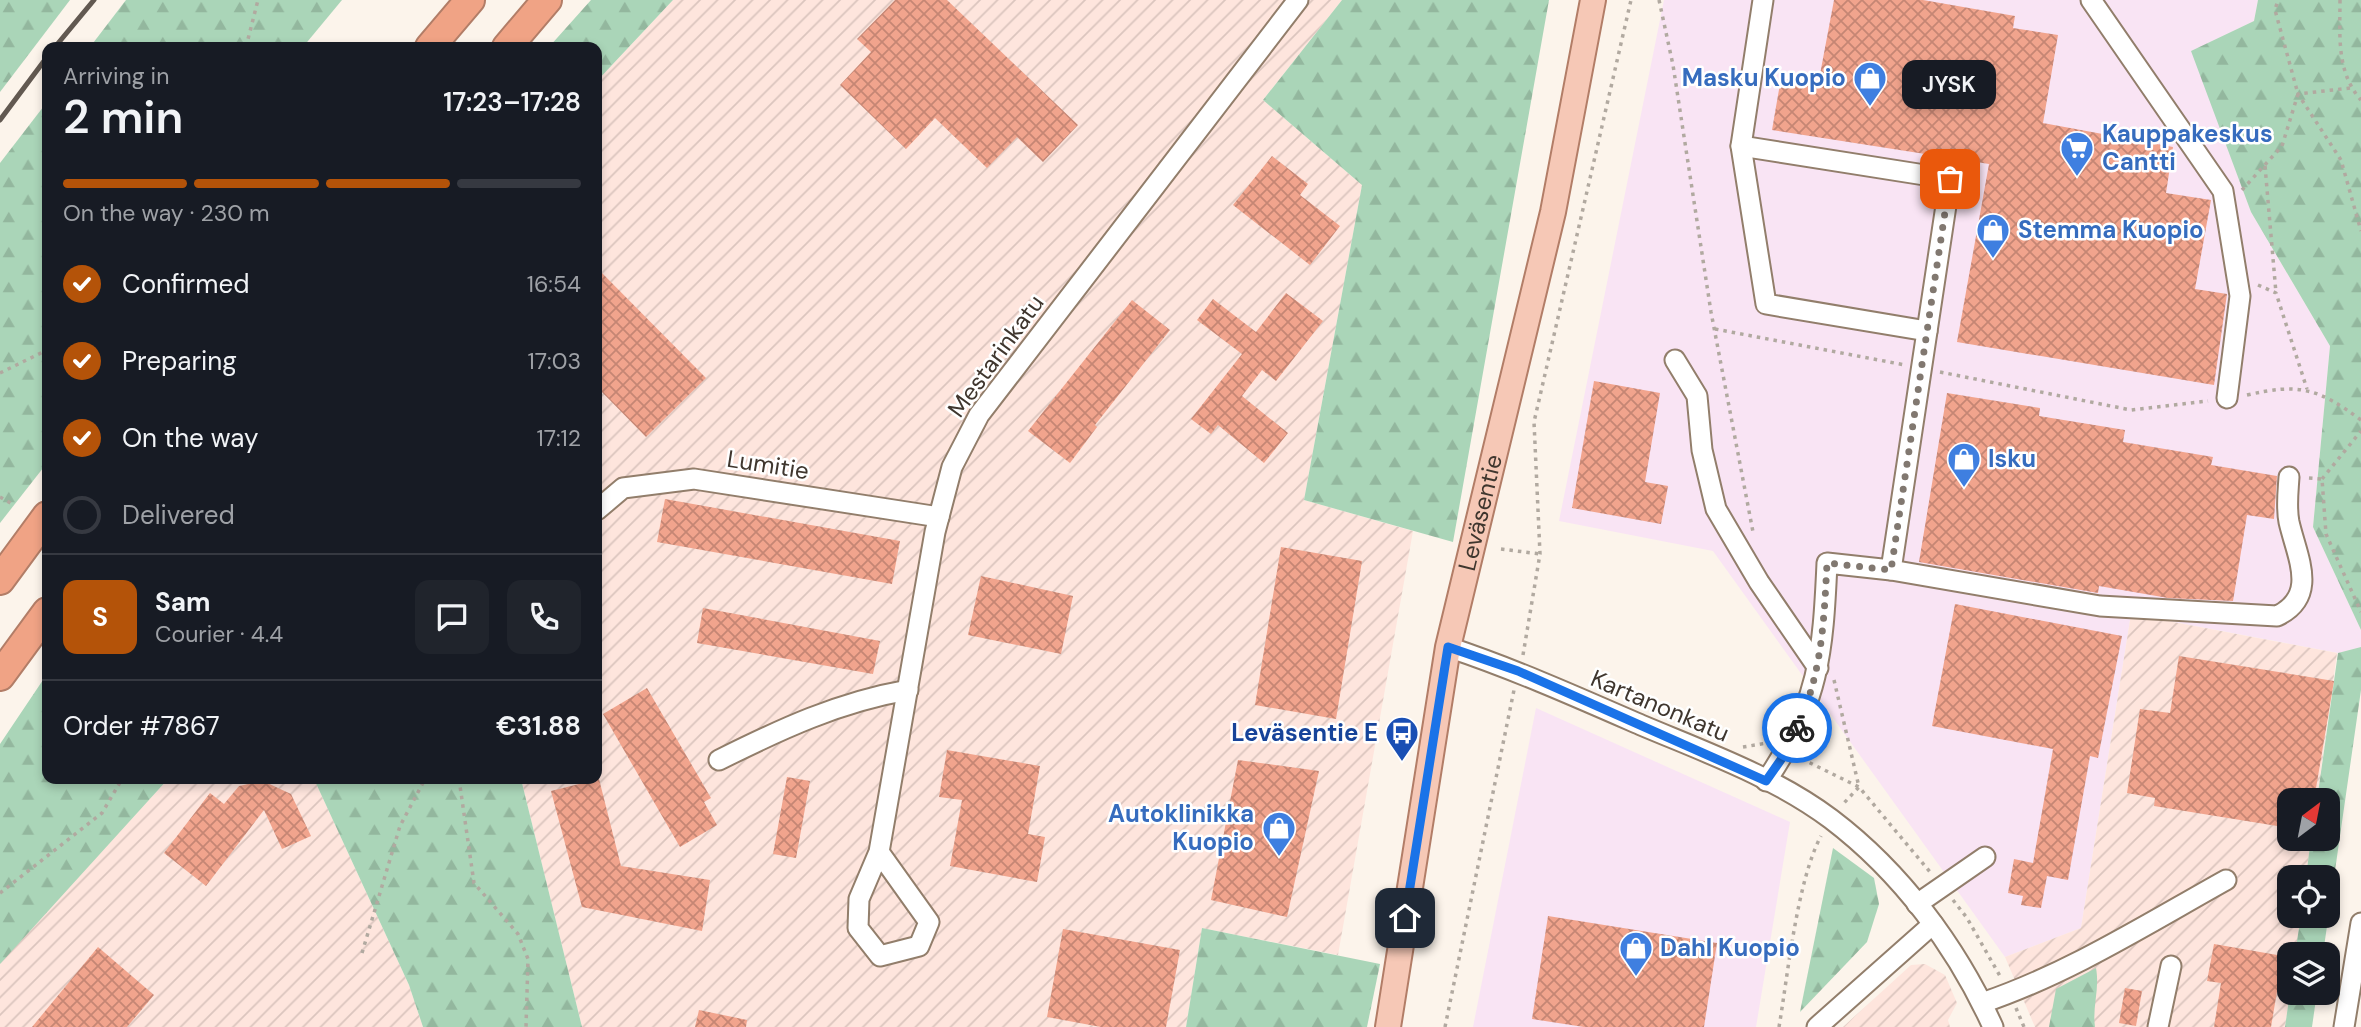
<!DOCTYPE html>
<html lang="en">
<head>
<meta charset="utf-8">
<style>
	body { margin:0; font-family:"DM Sans",sans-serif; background:#20242c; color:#f1f3f6; height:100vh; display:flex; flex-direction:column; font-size:26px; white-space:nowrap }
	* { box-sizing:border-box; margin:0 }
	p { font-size:23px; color:#9ea1a6 }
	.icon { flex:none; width:38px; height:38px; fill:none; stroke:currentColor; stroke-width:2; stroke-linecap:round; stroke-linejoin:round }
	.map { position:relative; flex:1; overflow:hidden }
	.panel { position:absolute; left:42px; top:42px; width:560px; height:742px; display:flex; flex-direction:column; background:#171b24; border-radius:14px; box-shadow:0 4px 10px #0003 }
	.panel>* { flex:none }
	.needle { width:46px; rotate:32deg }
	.buttons { position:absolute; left:2277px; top:788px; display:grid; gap:14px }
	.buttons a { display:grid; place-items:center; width:63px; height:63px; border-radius:14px; background:#171b24; box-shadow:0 4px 10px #0003; font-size:35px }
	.pin { position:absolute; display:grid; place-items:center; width:60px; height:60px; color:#fff; margin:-30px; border-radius:14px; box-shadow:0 4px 10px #0006 }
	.courier { position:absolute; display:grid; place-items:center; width:70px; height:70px; margin:-35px; border:5px solid #1a73e8; border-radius:50%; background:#fff; color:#222; box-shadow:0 2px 9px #0007 }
	.bubble { position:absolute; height:49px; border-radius:14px; background:#171b24; box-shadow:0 4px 10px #0003; font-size:23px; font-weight:600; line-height:49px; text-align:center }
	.summary em { font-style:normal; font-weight:600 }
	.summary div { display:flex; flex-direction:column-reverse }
	.summary { display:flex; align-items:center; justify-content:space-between; height:119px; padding:0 21px }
	h1 { font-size:46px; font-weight:600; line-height:52px }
	.bar { display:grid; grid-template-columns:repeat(4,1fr); gap:10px 7px; align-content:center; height:84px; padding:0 21px }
	.bar i { height:9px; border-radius:5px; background:#363941 }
	.bar .selected { background:#b45309 }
	.bar p { grid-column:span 4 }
	.line { display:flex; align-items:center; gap:18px; padding:0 21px; border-top:2px solid #363941 }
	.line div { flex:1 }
	.round { display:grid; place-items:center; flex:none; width:74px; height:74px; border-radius:14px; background:#20242c }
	ol { padding:0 21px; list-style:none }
	li { display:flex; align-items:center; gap:21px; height:77px }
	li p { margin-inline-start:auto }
	li .icon { padding:7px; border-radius:50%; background:#b45309; color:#fff; stroke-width:4 }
	li:last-child { color:#9ea1a6 }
	li i { width:38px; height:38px; border:4px solid #363941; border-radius:50% }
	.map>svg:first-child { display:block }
	.commercial { fill:#f9e4f4 }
	.industrial { fill:url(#industrial-furrows) }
	.forest { fill:url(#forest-firs) }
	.building { fill:url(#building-cross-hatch) }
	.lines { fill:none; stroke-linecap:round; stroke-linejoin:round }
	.minor-casing { stroke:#927e6b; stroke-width:23 }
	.major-casing { stroke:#b27d67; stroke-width:28 }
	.highway-casing { stroke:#b27d67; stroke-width:32 }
	.path { stroke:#b1a9a0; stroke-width:3.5; stroke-dasharray:3.5 5; stroke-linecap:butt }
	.minor { stroke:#fff; stroke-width:19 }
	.major { stroke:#f6c8b6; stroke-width:24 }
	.highway { stroke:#f0a385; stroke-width:28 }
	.rail { stroke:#625951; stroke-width:5 }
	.done { stroke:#817870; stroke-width:7; stroke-dasharray:0 12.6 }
	.route { stroke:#1a73e8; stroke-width:9 }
	.labels { text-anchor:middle; stroke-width:5; stroke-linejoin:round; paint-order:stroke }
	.shop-label { font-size:24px; font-weight:bold; fill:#366cbe; stroke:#fff; text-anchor:start }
	.street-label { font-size:24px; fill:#3f362e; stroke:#fff }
	.transit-label { font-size:24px; font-weight:bold; fill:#164399; stroke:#fff; text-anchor:end }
</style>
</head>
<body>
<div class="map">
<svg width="2361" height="1027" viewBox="0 0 2361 1027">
	<defs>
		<pattern id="industrial-furrows" width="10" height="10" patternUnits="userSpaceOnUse" patternTransform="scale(1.75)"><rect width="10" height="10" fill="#fee5dd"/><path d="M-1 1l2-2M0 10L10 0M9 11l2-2" fill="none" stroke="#dbc5be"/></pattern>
		<pattern id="forest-firs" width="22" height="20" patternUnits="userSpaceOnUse" patternTransform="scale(1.75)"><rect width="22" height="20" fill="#aad5b8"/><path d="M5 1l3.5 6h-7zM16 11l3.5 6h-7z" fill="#93b79e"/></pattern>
		<pattern id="building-cross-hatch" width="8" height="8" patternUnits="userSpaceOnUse" patternTransform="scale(1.75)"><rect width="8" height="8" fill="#f1a48d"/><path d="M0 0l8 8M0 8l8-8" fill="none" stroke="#c58674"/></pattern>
	</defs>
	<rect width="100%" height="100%" fill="#fcf4eb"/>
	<g class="commercial">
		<polygon points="1664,0 2258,0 2254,21 2192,51 2251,212 2330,346 2313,527 2361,630 2361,647 2338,653 2131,614 2081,928 2005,957 1713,551 1559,521"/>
		<polygon points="1536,708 1790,822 1756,1027 1473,1027"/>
	</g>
	<g class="industrial">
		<polygon points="673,0 1342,0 1263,100 1362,185 1304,500 1413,531 1338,955 1202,928 1186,1027 582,1027 521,779 597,779 597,81"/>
		<polygon points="2131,614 2337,653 2317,800 2289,800 2289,838 2311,838 2306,877 2289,877 2289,915 2301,915 2295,954 2289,954 2290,992 2285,1027 2035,1027 2005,957 2081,928"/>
		<polygon points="168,779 314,779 409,985 423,1027 0,1027 0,964 7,953"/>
		<polygon points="1925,964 1945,975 1957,1003 1948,1020 1950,1027 1843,1027 1911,965"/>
	</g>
	<g class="forest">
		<polygon points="0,0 70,0 0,92"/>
		<polygon points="126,0 342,0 303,47 90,47"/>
		<polygon points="591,0 673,0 597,81 597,47 549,47"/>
		<polygon points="1342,0 1549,0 1453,542 1304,500 1362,185 1263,100"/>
		<polygon points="2258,0 2361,0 2361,630 2313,527 2330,346 2251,212 2191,51 2254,21"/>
		<polygon points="47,102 47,463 0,523 0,163"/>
		<polygon points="2361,647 2361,690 2323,954 2295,954 2301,915 2328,915 2328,877 2306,877 2311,838 2328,838 2328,800 2317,800 2338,653"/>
		<polygon points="47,674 47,779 168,779 0,964 0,744"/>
		<polygon points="314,779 521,779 582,1027 423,1027 409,985"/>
		<polygon points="1833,848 1874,878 1879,904 1867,942 1800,1012"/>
		<polygon points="1202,928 1380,964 1367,1027 1186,1027"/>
		<path d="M2096,968C2100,989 2092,1007 2095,1027H2049L2056,989Z"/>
		<polygon points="2290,992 2317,992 2312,1027 2285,1027"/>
	</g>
	<g class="building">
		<polygon points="895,0 947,0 1078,125 1043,162 1017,137 987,168 935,118 906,149 840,85 871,52 857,39"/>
		<polygon points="1834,0 1923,0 2015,16 2013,28 2058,35 2043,123 2173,147 2166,193 2211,200 2195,289 2227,294 2214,385 1957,342 1989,164 1772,130 1781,78 1818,85"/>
		<polygon points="1272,156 1308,184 1300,195 1340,226 1310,265 1233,205"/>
		<polygon points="597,268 706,378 646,437 597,387"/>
		<polygon points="1286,293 1323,321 1276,381 1262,370 1242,396 1288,433 1264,463 1218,425 1211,434 1191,419 1242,354 1197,320 1213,299 1256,332"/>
		<polygon points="1132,300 1170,330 1095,425 1097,427 1070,463 1028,431"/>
		<polygon points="1594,381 1660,393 1645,482 1668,486 1661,524 1572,508"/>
		<polygon points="1947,393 2040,408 2039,416 2125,430 2123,442 2213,457 2211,465 2277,476 2274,519 2247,515 2233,601 2168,598 2099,586 2098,593 1919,562"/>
		<polygon points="665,499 900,541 892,584 657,542"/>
		<polygon points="1281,547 1362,561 1336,719 1255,705"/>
		<polygon points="981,576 1073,596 1061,654 968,635"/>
		<polygon points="1955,604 2122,636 2098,758 2090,756 2068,880 2047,876 2041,908 2021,905 2023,896 2008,893 2014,859 2033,863 2053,749 1932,726"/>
		<polygon points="703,608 880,641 873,674 697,643"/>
		<polygon points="2179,656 2334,681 2314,800 2289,800 2289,828 2154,806 2155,798 2127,793 2140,709 2170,713"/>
		<polygon points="647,688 711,798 704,802 717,825 680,847 603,714"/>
		<polygon points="947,750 1040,766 1028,834 1045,837 1037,882 950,866 962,800 939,797"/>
		<polygon points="1238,760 1319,771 1287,917 1211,900"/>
		<polygon points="787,777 810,781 796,858 773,854"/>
		<polygon points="599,779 621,866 710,880 702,931 582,907 551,791"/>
		<polygon points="263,781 291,794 311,836 282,849 264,810 206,886 164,853 210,793 224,804 239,786"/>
		<polygon points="1548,916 1717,943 1704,1027 1584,1027 1532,1019"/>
		<polygon points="1063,929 1180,950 1166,1027 1101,1027 1047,1017"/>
		<polygon points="2214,944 2283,956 2271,1027 2214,1027 2221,983 2207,981"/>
		<polygon points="98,947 154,995 127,1027 32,1027"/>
		<polygon points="2125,988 2142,991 2136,1026 2119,1023"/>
		<polygon points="699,1010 747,1020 746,1027 695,1027"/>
	</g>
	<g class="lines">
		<defs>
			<g id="minor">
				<path d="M1763,0L1741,146L1950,179L1891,570L1827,563C1823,653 1819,704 1766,781"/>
				<polyline points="2091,0 2223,191 2240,296 2227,398"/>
				<polyline points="1741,146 1766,304 1927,331"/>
				<polyline points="1675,360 1697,396 1702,450 1716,509 1759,582 1818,668"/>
				<polyline points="597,510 623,488 694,479 939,517"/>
				<path d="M1891,570L2100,606L2277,616C2319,596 2297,557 2289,522C2286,507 2288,493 2289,477"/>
				<path d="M1448,647C1514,669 1577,697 1641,725C1705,752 1775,777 1831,819C1901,872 1957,947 1993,1027"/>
				<path d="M719,760C781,729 839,702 908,690"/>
				<polyline points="879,852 929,922 919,946 880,956 858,928 859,899 879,852 935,532 952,467 979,415 1298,0"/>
				<polyline points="1917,904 1985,857"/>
				<path d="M1982,1003C2068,974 2147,924 2226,880"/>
				<polyline points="1817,1027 1933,924"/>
				<polyline points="2158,1027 2171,966"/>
				<polyline points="2344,1027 2361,923"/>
			</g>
			<g id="major">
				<path id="s1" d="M1388,1027L1448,647L1553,212L1593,0"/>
			</g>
			<g id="highway">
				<polyline points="430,47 470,0"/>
				<polyline points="507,47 547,0"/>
				<polyline points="0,580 47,516"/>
				<polyline points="0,676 47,612"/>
			</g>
		</defs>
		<use href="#minor" class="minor-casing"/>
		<use href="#major" class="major-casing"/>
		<use href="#highway" class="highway-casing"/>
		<g class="path">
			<polyline points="1659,0 1673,65 1711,312 1753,532"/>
			<path d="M2340,0C2340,35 2336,72 2361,100"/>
			<polyline points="246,47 258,0"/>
			<polyline points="2350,88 2298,94 2341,160 2361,231"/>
			<polyline points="2265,166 2276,293"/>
			<polyline points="2242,190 2282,146 2298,94 2275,10 2278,0"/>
			<polyline points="2258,285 2276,293 2307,389"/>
			<polyline points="1715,329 1905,365"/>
			<polyline points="1940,372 2131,410 2208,401"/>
			<polyline points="0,373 47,350"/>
			<path d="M2247,395C2299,383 2318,388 2361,420"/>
			<polyline points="2309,478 2322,479 2326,534 2361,612"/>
			<polyline points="2322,479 2361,431"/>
			<polyline points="0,497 14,505"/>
			<polyline points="1501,549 1540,554"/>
			<polyline points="1523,655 1540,554 1534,422 1631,0"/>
			<polyline points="1834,680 1859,787 1843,804"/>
			<polyline points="1743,747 1767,743"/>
			<polyline points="1802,759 1859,787 1930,872"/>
			<polyline points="459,779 474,883 518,934 528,959 526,1027"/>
			<polyline points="0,893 102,813 122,779"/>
			<polyline points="1953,900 1967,918 2000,976"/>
			<polyline points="362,953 400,826 425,779"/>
			<polyline points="2016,1008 2024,1027"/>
			<polyline points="1445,1027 1514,690"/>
			<path d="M1779,1027C1788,974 1797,881 1821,836"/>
		</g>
		<use href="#minor" class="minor"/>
		<use href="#major" class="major"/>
		<use href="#highway" class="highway"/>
		<g class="rail">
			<polyline points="55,47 94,0"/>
			<polyline points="0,120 47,57"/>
		</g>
	</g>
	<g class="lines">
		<path class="done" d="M1797,728C1822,674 1824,621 1827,563L1891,570L1950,179"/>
		<polyline class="route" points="1405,918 1448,647 1518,671 1766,781 1787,751 1797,728"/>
	</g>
	<defs>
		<symbol id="shop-pin" viewBox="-11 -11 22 30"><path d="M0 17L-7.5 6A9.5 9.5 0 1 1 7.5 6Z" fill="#3f7fe0" stroke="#fff"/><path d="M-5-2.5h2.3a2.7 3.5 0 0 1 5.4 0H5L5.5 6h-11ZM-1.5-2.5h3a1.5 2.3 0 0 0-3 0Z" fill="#fff"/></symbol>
		<symbol id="supermarket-pin" viewBox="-11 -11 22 30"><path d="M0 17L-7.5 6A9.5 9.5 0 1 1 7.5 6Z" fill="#3f7fe0" stroke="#fff"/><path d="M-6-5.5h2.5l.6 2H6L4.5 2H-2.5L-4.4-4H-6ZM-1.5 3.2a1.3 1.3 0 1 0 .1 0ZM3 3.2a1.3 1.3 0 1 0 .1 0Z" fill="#fff"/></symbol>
		<symbol id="bus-pin" viewBox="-11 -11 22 30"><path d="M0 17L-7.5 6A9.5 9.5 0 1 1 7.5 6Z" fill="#1a4fb4" stroke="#fff"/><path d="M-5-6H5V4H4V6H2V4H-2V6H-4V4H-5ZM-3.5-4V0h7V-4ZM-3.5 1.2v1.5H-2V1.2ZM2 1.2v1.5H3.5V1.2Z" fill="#fff"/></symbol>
	</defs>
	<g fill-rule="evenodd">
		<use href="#shop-pin" x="1851" y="59" width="38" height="52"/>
		<use href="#supermarket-pin" x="2058" y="129" width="38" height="52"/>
		<use href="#shop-pin" x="1974" y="211" width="38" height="52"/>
		<use href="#shop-pin" x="1945" y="440" width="38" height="52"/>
		<use href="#bus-pin" x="1383" y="714" width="38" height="52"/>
		<use href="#shop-pin" x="1260" y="809" width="38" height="52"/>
		<use href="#shop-pin" x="1617" y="929" width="38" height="52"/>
	</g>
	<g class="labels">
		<g class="shop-label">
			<text x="1846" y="86" text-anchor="end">Masku Kuopio</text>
			<text x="2102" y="142">Kauppakeskus<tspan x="2102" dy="28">Cantti</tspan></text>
			<text x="2018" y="238">Stemma Kuopio</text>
			<text x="1988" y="467">Isku</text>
			<text x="1254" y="822" text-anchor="end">Autoklinikka<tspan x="1254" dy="28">Kuopio</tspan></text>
			<text x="1660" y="956">Dahl Kuopio</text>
		</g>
		<g class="street-label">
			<text transform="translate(996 356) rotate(-54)" y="8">Mestarinkatu</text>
			<text transform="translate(768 465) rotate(9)" y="8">Lumitie</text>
			<text dy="8" stroke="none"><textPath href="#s1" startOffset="523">Leväsentie</textPath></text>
			<text transform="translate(1660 706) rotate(23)" y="8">Kartanonkatu</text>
		</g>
		<g class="transit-label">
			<text x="1378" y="741">Leväsentie E</text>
		</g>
	</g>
</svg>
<div class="buttons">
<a><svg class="needle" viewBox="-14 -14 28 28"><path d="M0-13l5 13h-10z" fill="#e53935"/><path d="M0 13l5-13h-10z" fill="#9ea1a6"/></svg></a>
<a><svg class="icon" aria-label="locate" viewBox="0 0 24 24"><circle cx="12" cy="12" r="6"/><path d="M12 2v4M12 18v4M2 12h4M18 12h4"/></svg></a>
<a><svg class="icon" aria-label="layers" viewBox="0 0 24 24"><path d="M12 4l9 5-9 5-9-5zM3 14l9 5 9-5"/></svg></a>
</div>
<div class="pin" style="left:1950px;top:179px;background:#ea580c"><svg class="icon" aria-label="bag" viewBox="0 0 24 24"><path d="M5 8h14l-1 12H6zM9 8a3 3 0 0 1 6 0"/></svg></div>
<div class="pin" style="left:1405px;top:918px;background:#1f2937"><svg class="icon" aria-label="home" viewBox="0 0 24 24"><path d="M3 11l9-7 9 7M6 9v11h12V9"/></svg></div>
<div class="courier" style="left:1797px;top:728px"><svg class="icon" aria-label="bike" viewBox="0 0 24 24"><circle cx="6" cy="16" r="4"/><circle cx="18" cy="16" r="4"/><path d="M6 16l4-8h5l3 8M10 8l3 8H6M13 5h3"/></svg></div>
<div class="bubble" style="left:1902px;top:60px;width:94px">JYSK</div>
<section class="panel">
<div class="summary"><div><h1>2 min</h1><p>Arriving in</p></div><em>17:23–17:28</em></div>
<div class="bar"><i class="selected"></i><i class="selected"></i><i class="selected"></i><i></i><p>On the way · 230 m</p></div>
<ol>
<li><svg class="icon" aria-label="check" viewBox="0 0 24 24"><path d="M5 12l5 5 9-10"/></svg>Confirmed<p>16:54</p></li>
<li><svg class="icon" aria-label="check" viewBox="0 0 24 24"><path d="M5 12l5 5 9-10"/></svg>Preparing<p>17:03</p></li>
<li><svg class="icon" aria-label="check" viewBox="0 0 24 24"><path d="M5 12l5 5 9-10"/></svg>On the way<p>17:12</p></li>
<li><i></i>Delivered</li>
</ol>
<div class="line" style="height:126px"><b class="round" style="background:#b45309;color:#fff">S</b><div><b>Sam</b><p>Courier · 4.4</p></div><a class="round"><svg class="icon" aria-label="chat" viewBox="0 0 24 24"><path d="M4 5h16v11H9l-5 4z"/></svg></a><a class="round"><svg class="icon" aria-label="phone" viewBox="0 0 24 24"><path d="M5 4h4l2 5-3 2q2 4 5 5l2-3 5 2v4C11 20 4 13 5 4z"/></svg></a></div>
<div class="line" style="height:91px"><div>Order #7867</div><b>€31.88</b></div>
</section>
</div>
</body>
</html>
